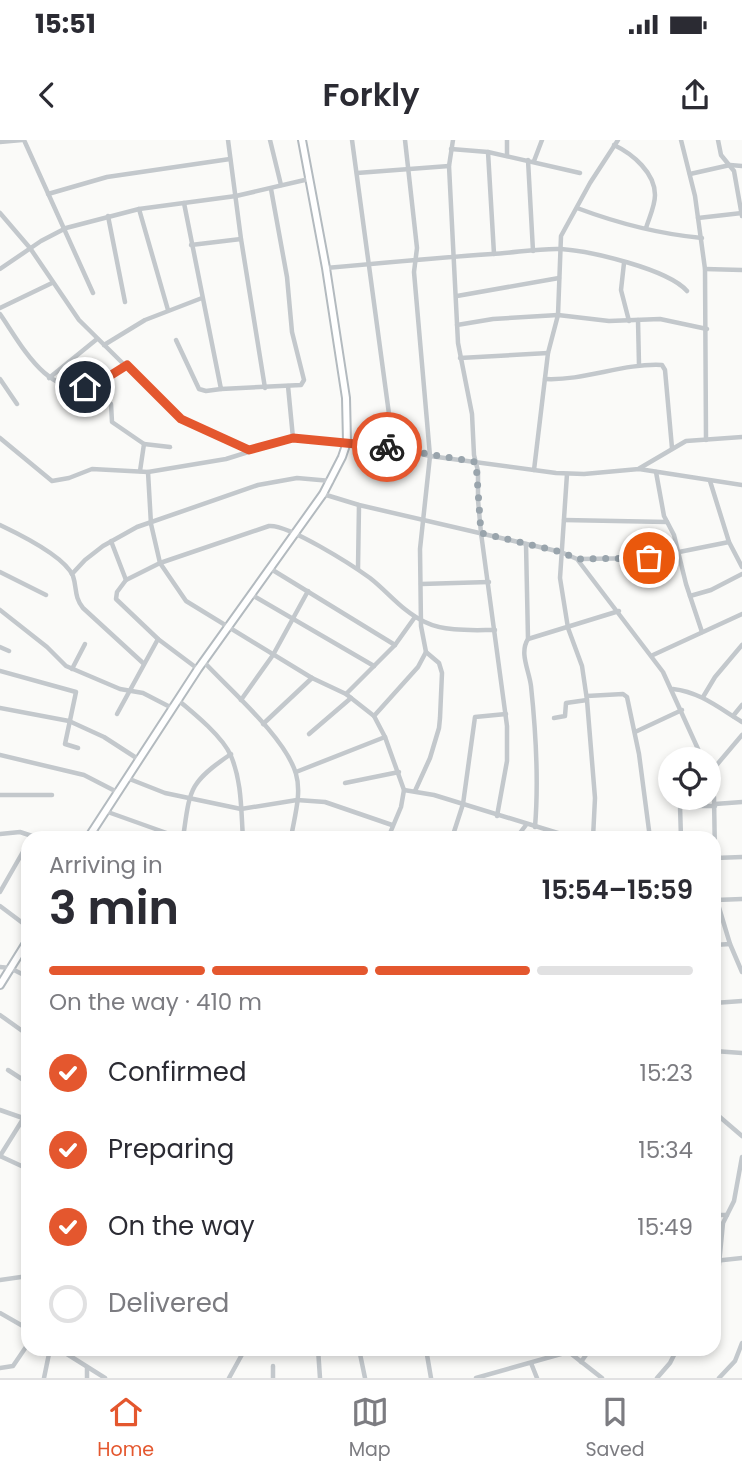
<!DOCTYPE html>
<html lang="en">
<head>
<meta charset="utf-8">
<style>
	body { margin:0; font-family:Poppins,sans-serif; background:#f7f7f7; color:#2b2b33; height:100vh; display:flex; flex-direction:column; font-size:26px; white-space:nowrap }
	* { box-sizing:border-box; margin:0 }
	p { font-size:23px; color:#7c7c81 }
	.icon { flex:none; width:38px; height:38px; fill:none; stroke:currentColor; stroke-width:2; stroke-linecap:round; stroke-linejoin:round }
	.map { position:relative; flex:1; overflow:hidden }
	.drawer { position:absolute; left:21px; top:691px; width:700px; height:525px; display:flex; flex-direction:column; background:#fff; border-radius:21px; box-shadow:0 4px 10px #0003 }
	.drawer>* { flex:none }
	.tools { position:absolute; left:658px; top:607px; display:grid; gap:14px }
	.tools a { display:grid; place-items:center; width:63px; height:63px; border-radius:50%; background:#fff; box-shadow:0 4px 10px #0003; font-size:35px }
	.pin { position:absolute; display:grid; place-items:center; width:60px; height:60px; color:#fff; margin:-30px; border:4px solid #fff; border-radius:50%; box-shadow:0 2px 7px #0007 }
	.courier { position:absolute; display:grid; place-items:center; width:70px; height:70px; margin:-35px; border:5px solid #e4572e; border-radius:50%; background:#fff; color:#222; box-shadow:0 2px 9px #0007 }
	.headline em { font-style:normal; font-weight:600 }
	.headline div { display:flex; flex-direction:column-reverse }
	.headline { display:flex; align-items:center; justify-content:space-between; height:119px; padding:0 28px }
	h1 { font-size:46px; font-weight:600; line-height:52px }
	.bar { display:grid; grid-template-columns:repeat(4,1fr); gap:10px 7px; align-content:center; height:84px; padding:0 28px }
	.bar i { height:9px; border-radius:5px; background:#e1e1e2 }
	.bar .active { background:#e4572e }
	.bar p { grid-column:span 4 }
	ol { padding:0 28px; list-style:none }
	li { display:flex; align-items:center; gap:21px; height:77px }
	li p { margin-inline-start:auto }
	li .icon { padding:7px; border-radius:50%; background:#e4572e; color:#fff; stroke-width:4 }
	li:last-child { color:#7c7c81 }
	li i { width:38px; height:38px; border:4px solid #e1e1e2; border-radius:50% }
	.status { display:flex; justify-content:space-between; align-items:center; height:49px; padding:0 35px; background:#fff; direction:ltr }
	.status svg { height:19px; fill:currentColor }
	header { display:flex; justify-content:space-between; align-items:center; height:91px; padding:0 28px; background:#fff; font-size:32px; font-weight:600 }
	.tab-bar { display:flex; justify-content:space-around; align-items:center; height:98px; border-top:2px solid #e1e1e2; background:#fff; font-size:19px; color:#7c7c81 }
	.tab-bar a { display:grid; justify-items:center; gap:4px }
	.tab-bar .active { color:#e4572e }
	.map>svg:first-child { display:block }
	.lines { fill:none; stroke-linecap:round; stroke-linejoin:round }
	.secondary-casing { stroke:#b3babf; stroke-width:10 }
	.street { stroke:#c3c8cc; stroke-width:4.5 }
	.secondary { stroke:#fff; stroke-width:6 }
	.done { stroke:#99a4ac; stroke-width:7; stroke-dasharray:0 12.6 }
	.route { stroke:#e4572e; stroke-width:9 }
</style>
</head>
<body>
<div class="status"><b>15:51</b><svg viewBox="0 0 49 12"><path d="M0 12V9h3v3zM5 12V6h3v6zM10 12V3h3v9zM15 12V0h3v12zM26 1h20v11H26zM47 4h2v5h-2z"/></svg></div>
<header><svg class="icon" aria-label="back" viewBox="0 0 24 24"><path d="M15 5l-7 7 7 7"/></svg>Forkly<svg class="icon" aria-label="share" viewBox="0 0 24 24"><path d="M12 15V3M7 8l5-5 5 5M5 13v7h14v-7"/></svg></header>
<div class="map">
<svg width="742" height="1238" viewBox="0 0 742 1238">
	<rect width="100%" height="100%" fill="#fafaf8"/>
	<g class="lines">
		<defs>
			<g id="secondary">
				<polyline points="88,698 198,529 323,354 342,317 347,302 346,258 326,128 302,0"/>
				<polyline points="0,845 28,800"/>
			</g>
		</defs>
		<use href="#secondary" class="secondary-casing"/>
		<g class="street">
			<polyline points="24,0 93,153"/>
			<polyline points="228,0 241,99 265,248"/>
			<polyline points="270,0 281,45"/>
			<polyline points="352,0 389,274 391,307"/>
			<polyline points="453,0 449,26 458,203 472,274 474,315 478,331 478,360 481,393 507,586 507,621 497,676"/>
			<polyline points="507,0 507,16"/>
			<polyline points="681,0 695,56 705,129 706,300"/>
			<polyline points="718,0 721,15 734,31 742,76"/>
			<polyline points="0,2 22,0"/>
			<path d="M614,5C633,14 655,33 655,55C655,66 649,78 646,88"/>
			<polyline points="451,9 488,12 580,33"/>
			<polyline points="488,12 494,114"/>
			<polyline points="528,20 533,111"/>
			<polyline points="534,21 542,0"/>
			<polyline points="357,33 449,26"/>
			<polyline points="690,34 730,25 742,26"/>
			<polyline points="48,54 107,37 230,19"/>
			<polyline points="184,63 221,249 301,245 304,240 292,192 287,137 271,49"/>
			<path d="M577,68C617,83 659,94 702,98"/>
			<polyline points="139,69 168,170"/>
			<polyline points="0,73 30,108 79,180 169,269 181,279 248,310"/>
			<polyline points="108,76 125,162"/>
			<polyline points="698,78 742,73"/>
			<polyline points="191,105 241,99"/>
			<polyline points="624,123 621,150 629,181"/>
			<path d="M326,128C381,123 436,118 492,114C514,113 539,108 561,109C590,111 668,129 687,151"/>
			<polyline points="0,129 41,101 66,88 139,69 236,56 309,39"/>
			<polyline points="705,129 742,130"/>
			<polyline points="457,156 559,138"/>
			<polyline points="0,168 52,143"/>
			<path d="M0,174C21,204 48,260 94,245C105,241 116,231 126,224"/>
			<polyline points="638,180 639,225"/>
			<polyline points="457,185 493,179 558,175 609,181 660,179 707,189"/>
			<polyline points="176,200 199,249 206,251 221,249"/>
			<polyline points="104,205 145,180 202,158"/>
			<polyline points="460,218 548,213"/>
			<polyline points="49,238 97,199"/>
			<polyline points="0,239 17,264"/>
			<path d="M545,239C585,241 622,223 662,225L665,230L672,308"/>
			<polyline points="288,246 293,298"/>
			<polyline points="111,264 112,282 144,304 140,331"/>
			<polyline points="0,298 52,341 69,338 92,329 148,332 226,319 293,298 391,307 430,316 556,333 584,334 639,329 742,345"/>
			<polyline points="144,304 170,307"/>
			<polyline points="640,328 686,301 742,297"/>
			<polyline points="534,330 548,213 558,175 561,96 590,43 618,0"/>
			<polyline points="148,332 151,384 160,423 186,461 312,538 346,554 374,576 385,597 404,650 401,667 388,698"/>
			<polyline points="656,332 664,376 674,395 686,444 702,492"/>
			<polyline points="567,334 560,438 568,488 582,526 587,560 595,658 593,698"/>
			<polyline points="710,341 729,402 742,427"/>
			<polyline points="323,354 359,365 561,412 577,419 663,532 703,620"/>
			<polyline points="564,380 667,382"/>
			<path d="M0,385C19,394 65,417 73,436C77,448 74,457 83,468L143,523"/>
			<polyline points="111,401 126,440"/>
			<path d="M526,404L528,499C519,513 529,530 531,546C536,593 539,639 535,687"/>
			<polyline points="578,419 649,418 729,402"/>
			<polyline points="271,429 395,505"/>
			<polyline points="358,429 359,365"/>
			<polyline points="0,432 46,455"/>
			<polyline points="72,434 85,420 103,406 137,387 258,345 297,338 331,341"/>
			<polyline points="421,444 489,442"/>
			<polyline points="252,455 374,526"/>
			<polyline points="690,456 711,450 742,434"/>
			<polyline points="0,470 47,507 66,526 120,549 143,553 172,568"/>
			<polyline points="528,499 619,471"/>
			<polyline points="0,507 9,511"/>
			<polyline points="653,515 742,474"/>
			<path d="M204,522C230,550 286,598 296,634C302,654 294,678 291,698"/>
			<polyline points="72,529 85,504"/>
			<path d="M198,529L158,499L116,459L117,452L126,440L160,423L269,386C288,384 352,425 370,438C388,452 403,472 425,482C445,492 473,490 495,490"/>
			<polyline points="0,531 76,552 65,604 78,608"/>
			<path d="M673,549C700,552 719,568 742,582"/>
			<polyline points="346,554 395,505 415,477"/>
			<polyline points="587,556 623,554 627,557 639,614 650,698"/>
			<polyline points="703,557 715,537 742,505"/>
			<path d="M178,560C195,574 223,597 231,616C242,642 241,671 243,698"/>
			<polyline points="241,560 273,515 308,451"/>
			<polyline points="0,568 69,581 104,597 138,619"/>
			<polyline points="117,574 158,499"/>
			<polyline points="374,576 418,527 426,512 421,486 420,409 430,316 414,132 417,108 405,0"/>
			<polyline points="733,576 742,565"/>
			<polyline points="554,578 565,576 566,563 587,560"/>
			<polyline points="263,584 312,538"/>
			<polyline points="635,592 682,570"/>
			<polyline points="309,594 351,558"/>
			<polyline points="0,615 84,635 117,652"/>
			<polyline points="296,632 385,597"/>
			<polyline points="709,634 742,595"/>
			<polyline points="709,636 714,657 715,718"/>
			<polyline points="127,638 165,653 241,669 297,660 325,662 392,685"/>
			<polyline points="345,643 399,632"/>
			<polyline points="404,650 434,655 574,698"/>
			<polyline points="415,651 430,618 439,588 440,578 442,533 439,523 426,512"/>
			<polyline points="0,655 52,655"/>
			<polyline points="715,664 742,662"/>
			<polyline points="105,671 175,696 243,698"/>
			<polyline points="92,690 107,698"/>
			<polyline points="0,694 20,692 38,698"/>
			<path d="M183,698C190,650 188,643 231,614"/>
			<polyline points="452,698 463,664 475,577 506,574"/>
			<polyline points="516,698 526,685"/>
			<polyline points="681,698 680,666 715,666"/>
			<polyline points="715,718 742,717"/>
			<polyline points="714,751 730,804 742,832"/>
			<polyline points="0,752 28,703"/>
			<polyline points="716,760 742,759"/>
			<polyline points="0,766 28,787"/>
			<polyline points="714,805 730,804"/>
			<polyline points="0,827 10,828 28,837"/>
			<polyline points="714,863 742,861"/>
			<polyline points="0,875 28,895"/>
			<polyline points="714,911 742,913"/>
			<polyline points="8,930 28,943"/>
			<polyline points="0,970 23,978"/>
			<polyline points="714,972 742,996"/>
			<polyline points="0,1016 28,971"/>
			<polyline points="0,1016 28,1029"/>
			<polyline points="714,1075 727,1075"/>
			<polyline points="714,1121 742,1118"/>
			<polyline points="0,1140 28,1136"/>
			<polyline points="0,1173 28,1189"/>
			<polyline points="714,1176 723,1083 734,1061 742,1017"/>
			<polyline points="59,1209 105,1238"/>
			<polyline points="318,1209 320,1238"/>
			<polyline points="359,1209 365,1238"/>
			<polyline points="426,1209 431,1238"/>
			<polyline points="565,1209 602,1238"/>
			<polyline points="687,1209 695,1213 701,1209"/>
			<polyline points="581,1222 590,1209"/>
			<polyline points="531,1223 537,1238"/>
			<polyline points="273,1226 273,1238"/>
			<polyline points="0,1228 13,1226 28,1204"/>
			<polyline points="87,1228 87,1238"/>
			<polyline points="44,1238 50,1209"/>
			<polyline points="229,1238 245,1209"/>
			<polyline points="476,1238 568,1212"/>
			<polyline points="657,1238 670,1223 677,1209"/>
			<polyline points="719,1238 735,1221 742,1203"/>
		</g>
		<use href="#secondary" class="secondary"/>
	</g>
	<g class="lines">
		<polyline class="done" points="387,307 476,322 481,393 561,412 577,419 649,418"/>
		<polyline class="route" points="85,247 100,242 127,225 181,279 249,310 293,298 387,307"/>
	</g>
</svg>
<div class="tools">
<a><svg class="icon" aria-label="locate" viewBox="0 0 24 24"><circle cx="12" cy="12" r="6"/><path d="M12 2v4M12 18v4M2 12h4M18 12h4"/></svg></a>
</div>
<div class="pin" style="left:649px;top:418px;background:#ea580c"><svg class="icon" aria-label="bag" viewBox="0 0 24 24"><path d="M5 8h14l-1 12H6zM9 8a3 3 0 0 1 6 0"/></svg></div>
<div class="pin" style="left:85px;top:247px;background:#1f2937"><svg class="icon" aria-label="home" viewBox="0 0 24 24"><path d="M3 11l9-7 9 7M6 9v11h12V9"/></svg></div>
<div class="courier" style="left:387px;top:307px"><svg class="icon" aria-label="bike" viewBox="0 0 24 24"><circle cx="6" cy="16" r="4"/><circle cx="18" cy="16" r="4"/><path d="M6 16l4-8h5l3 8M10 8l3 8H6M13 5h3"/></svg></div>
<section class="drawer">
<div class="headline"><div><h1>3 min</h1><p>Arriving in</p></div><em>15:54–15:59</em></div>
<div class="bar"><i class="active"></i><i class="active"></i><i class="active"></i><i></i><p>On the way · 410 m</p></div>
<ol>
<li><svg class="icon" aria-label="check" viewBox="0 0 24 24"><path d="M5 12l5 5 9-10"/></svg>Confirmed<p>15:23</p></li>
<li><svg class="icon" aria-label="check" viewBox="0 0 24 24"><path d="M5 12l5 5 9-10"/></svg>Preparing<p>15:34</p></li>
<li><svg class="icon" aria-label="check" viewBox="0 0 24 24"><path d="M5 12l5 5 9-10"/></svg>On the way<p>15:49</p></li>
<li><i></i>Delivered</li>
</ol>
</section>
</div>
<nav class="tab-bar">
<a class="active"><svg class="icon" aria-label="home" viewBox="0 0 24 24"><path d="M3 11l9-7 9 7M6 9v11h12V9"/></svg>Home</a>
<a><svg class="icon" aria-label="map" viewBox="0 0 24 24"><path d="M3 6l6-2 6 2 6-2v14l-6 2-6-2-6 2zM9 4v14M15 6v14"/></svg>Map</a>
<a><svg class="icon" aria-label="saved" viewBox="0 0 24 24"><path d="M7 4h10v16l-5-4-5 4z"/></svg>Saved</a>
</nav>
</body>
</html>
